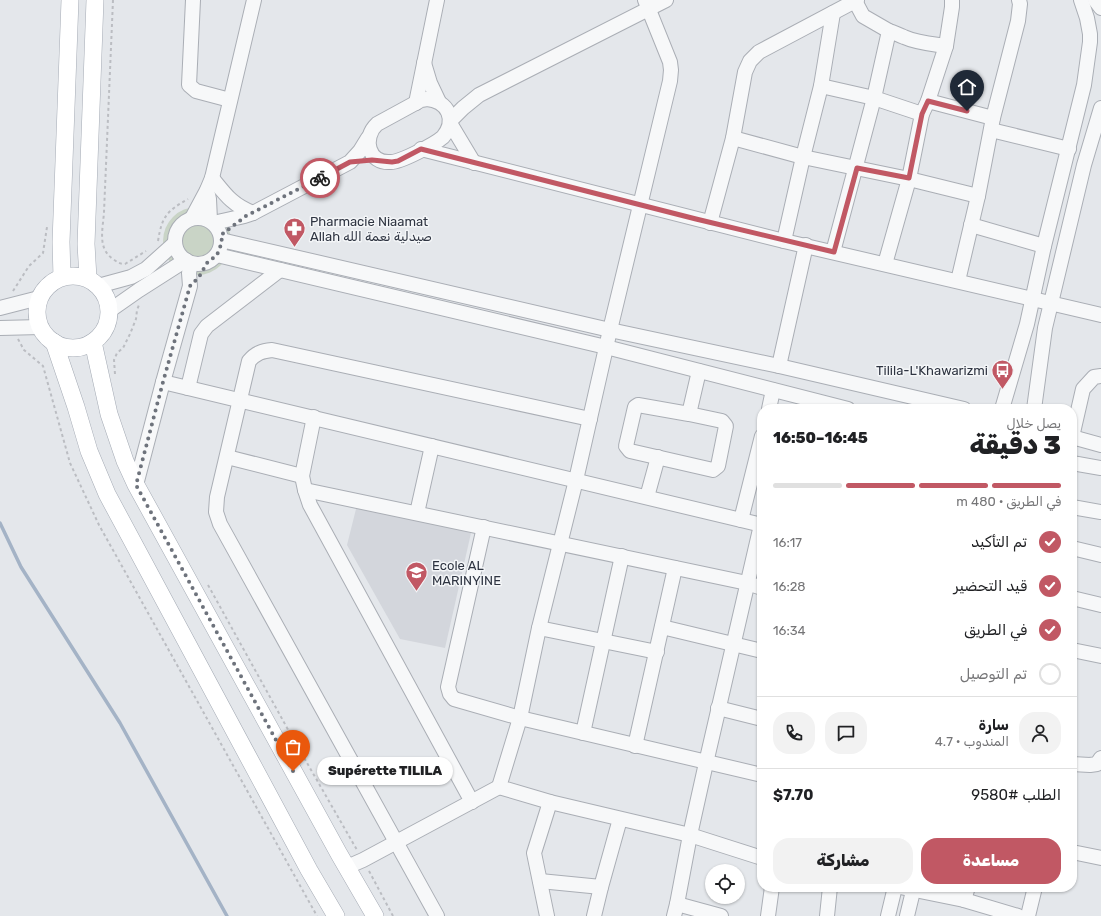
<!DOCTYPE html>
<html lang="ar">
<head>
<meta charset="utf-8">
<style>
	body { margin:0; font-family:Rubik,"Noto Naskh Arabic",sans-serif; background:#f2f2f2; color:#202124; direction:rtl; height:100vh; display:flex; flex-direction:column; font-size:15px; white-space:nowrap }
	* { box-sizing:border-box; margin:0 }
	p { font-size:13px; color:#757577 }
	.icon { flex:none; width:22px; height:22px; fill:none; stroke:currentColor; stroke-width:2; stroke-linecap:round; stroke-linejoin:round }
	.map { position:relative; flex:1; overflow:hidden; direction:ltr }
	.drawer { position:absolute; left:757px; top:404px; width:320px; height:488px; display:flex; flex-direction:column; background:#fff; border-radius:16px; box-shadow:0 1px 3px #0004; direction:rtl }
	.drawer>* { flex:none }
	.buttons { position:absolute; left:705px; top:864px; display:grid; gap:8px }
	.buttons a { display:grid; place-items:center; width:40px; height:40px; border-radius:50%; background:#fff; box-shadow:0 1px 3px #0004; font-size:20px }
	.pin { position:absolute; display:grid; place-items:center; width:34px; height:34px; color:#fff; margin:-41px -17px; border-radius:50% 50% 50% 0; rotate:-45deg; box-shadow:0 0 4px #0007 }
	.pin .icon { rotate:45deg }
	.courier { position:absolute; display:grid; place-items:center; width:40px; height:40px; margin:-20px; border:3px solid #c15864; border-radius:50%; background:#fff; color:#222; box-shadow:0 1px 5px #0007 }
	.bubble { position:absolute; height:28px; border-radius:14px; background:#fff; box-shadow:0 1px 3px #0004; font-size:13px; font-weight:800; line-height:28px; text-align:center; direction:rtl }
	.head em { font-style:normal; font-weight:800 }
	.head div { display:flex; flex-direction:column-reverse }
	.head { display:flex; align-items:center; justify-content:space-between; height:68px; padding:0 16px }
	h1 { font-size:26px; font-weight:800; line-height:30px }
	.bar { display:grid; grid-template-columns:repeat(4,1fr); gap:6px 4px; align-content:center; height:48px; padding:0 16px }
	.bar i { height:5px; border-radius:3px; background:#e0e0e0 }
	.bar .current { background:#c15864 }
	.bar p { grid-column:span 4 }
	.line { display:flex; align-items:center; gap:10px; padding:0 16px; border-top:1px solid #e0e0e0 }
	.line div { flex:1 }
	.round { display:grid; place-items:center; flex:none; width:42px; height:42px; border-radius:16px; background:#f2f2f2 }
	ol { padding:0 16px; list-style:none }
	li { display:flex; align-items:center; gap:12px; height:44px }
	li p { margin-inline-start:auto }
	li .icon { padding:4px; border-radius:50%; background:#c15864; color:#fff; stroke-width:4 }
	li:last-child { color:#757577 }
	li i { width:22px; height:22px; border:2px solid #e0e0e0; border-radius:50% }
	.primary-button { display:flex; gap:8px; margin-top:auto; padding:8px 16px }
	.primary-button a { flex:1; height:46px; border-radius:16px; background:#c15864; color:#fff; font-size:16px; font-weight:800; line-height:46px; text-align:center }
	.primary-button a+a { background:#f2f2f2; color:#202124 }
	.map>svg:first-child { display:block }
	.built { fill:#d3d6dc }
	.green { fill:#c9d4c6 }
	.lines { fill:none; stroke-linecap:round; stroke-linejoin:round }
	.stream { stroke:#a4b3c6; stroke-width:3.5 }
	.minor-casing { stroke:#aaaeb5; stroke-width:16 }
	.major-casing { stroke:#a5abb5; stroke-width:18 }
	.path { stroke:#bbbdc2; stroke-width:2; stroke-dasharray:3 3; stroke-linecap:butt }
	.minor { stroke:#f7f8f9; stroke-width:14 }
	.major { stroke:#fff; stroke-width:17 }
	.done { stroke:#6e737c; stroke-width:4; stroke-dasharray:0 7.2 }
	.route { stroke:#c15864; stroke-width:5 }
	.labels { text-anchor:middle; stroke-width:3; stroke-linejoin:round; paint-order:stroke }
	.poi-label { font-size:13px; fill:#2e3441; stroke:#f4f6f8; text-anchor:start }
</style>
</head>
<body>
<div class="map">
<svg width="1101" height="916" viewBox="0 0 1101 916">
	<rect width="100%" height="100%" fill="#e4e7eb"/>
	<polygon class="built" points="357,505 471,533 445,648 400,639 347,545"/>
	<circle class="green" cx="197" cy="241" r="34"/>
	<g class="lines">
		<polyline class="stream" points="0,523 21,567 120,723 227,916"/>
		<defs>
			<g id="minor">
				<polyline points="193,0 189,85 196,91 230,100"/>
				<polyline points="645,0 670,62 671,70 670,81 610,330 576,480 539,628 520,718 499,787 550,802 690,835 762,858"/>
				<polyline points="1095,0 1101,8"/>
				<polyline points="855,1 863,16 889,31"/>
				<polyline points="424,63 430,83 439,102"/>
				<polyline points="821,86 874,98 922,114"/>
				<path d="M427,99C448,101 457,120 443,137C435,144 401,162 391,162C368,164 362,138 377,124L421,100Z"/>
				<polyline points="928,101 993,118"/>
				<polyline points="416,103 437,0"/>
				<polyline points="450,121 463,108 479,95 666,0"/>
				<polyline points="450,123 474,163"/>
				<polyline points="991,130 1069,149"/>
				<polyline points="733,138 803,157 909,179 978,196"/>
				<polyline points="421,149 784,241 1101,315"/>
				<path d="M212,178C225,194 232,205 253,213"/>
				<polyline points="207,190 209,199 210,220"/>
				<circle cx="198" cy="241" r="23"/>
				<polyline points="192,218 207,190 212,178 254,0"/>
				<path d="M214,223C227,219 241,218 253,213L350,162L360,151L368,138"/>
				<polyline points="710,223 733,138 745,72 750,61 759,52 857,0"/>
				<polyline points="971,225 1044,246"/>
				<polyline points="221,240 610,330 779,366 964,409"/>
				<polyline points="784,241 803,157 821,86 833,13"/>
				<path d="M833,252L874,98L889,31C894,32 898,35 904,37C917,43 932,44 946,46"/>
				<polyline points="217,255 606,347 848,409"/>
				<polyline points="885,264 909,179 922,114 928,101 946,46 952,7 952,0"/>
				<polyline points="958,281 978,196 993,118 1018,21 1020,4 1019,0"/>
				<polyline points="98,286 131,277 146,269 175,243"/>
				<polyline points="0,308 39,298"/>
				<polyline points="109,311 139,290 186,260"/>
				<polyline points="0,328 41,327"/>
				<polyline points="779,366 806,245"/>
				<polyline points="163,382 762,525"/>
				<polyline points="188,388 201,334 207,326 280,270"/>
				<polyline points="769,409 773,390"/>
				<polyline points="1002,409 1027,324 1044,246 1084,85 1090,42 1090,34 1087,18 1081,0"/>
				<polyline points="1034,409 1045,328 1084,165 1101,108"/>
				<polyline points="689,414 638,405 635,407 626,446 630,451 713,470 718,466 726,426 722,421 689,414 699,371"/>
				<polyline points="314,417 302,476 305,490 310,505 472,802"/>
				<polyline points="1072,437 1083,389 1094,377 1101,376"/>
				<polyline points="1072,437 1101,445"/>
				<polyline points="227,457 302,476"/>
				<polyline points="1072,463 1101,468"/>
				<polyline points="136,485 163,382 190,286 189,273 191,263"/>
				<polyline points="305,490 747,583 762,588"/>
				<polyline points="647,497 658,457"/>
				<polyline points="1072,507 1101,512"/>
				<polyline points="417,513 432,446"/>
				<polyline points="741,520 762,436"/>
				<polyline points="484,527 448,687 450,694 454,699 520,718 762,775"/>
				<polyline points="1072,548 1101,555"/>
				<polyline points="1072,598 1101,605"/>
				<polyline points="662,627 762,651"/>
				<polyline points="539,628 657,652"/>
				<polyline points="1072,650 1101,656"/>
				<polyline points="718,708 762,719"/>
				<polyline points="583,733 622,556"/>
				<polyline points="635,746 675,568"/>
				<polyline points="1072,764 1090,765 1097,764 1101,758"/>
				<polyline points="1072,852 1101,858"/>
				<polyline points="347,867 363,860 499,787"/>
				<polyline points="540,881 601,887"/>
				<polyline points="900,887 964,900 1018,916"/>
				<polyline points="964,900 968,887"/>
				<polyline points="677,904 721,916"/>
				<path d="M437,916L220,524L216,512L217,497L249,361C256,353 262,351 272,350L590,419"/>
				<polyline points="547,916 534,853 550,802"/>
				<polyline points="594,916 601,887 620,819"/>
				<polyline points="674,916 677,904 690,835 706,763 761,525"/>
				<polyline points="768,916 772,887"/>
				<polyline points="827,916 830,887"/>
				<polyline points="888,916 895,887"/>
				<polyline points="907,916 914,887"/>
				<polyline points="1028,916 1035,887"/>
			</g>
			<g id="major">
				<circle cx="73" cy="312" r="36"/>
				<polyline points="62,277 61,242 70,0"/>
				<polyline points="88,278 86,244 95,0"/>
				<polyline points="54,342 76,407 89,451 107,494 309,870 336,916"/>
				<polyline points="93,342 109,414 125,461 136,485 339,854 375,916"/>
			</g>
		</defs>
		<use href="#minor" class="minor-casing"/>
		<use href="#major" class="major-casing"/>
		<g class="path">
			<path d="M113,0L104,212C103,229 97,248 113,259C117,262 120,264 125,264L146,251"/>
			<path d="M158,241C162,216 167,211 188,199"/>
			<polyline points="13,291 29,266 43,253 47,227"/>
			<polyline points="18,339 24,350 43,366 70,463 99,525 317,916"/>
			<polyline points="115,374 114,360 117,353 123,348 130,334 136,319 137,310 139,305"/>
			<polyline points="208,585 291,735 357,850"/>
			<polyline points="369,871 393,916"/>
		</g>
		<use href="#minor" class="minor"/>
		<use href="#major" class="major"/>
	</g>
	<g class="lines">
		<polyline class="done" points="293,771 136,485 163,382 190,286 199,277 207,263 217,255 222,242 221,235 246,216 320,178"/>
		<polyline class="route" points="320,178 350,162 372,160 392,162 398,161 421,149 696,219 834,252 857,168 909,178 922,114 928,101 967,111"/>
	</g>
	<defs>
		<symbol id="pharmacy-pin" viewBox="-11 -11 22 30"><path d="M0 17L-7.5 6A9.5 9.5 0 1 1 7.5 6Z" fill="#c15864" stroke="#f4f6f8"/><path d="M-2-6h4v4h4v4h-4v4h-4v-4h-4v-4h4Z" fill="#fff"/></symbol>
		<symbol id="bus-pin" viewBox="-11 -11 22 30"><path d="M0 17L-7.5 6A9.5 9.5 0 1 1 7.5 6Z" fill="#c15864" stroke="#f4f6f8"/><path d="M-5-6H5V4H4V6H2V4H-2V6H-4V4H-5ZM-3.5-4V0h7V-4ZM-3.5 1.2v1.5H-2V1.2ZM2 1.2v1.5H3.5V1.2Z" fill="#fff"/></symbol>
		<symbol id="school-pin" viewBox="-11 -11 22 30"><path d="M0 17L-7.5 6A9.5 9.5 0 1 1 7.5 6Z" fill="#c15864" stroke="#f4f6f8"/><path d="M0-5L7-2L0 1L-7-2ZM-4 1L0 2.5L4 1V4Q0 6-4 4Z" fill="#fff"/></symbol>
	</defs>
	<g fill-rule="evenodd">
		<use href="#pharmacy-pin" x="282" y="216" width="25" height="34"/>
		<use href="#bus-pin" x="990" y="358" width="25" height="34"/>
		<use href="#school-pin" x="404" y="560" width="25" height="34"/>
	</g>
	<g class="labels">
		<g class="poi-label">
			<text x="310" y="226">Pharmacie Niaamat<tspan x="310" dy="15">Allah صيدلية نعمة الله</tspan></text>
			<text x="988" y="375" text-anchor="end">Tilila-L'Khawarizmi</text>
			<text x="432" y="570">Ecole AL<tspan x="432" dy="15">MARINYINE</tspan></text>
		</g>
	</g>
</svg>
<div class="buttons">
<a><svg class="icon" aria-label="locate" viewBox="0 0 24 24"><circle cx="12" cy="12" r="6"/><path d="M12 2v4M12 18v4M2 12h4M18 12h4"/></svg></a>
</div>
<div class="pin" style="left:293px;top:771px;background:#ea580c"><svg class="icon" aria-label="bag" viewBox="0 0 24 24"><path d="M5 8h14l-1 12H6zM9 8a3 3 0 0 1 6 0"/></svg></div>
<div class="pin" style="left:967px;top:111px;background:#1f2937"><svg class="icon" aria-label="home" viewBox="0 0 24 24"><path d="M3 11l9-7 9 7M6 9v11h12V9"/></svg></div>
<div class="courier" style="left:320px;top:178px"><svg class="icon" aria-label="bike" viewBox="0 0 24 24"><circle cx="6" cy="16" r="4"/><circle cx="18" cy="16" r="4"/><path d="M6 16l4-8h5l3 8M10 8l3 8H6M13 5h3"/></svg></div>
<div class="bubble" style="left:317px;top:757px;width:136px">Supérette TILILA</div>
<section class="drawer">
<div class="head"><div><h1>3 دقيقة</h1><p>يصل خلال</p></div><em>16:45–16:50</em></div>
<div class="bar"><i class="current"></i><i class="current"></i><i class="current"></i><i></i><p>في الطريق · 480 m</p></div>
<ol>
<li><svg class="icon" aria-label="check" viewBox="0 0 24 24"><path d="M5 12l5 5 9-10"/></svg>تم التأكيد<p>16:17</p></li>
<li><svg class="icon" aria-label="check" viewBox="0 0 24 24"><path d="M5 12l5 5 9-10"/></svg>قيد التحضير<p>16:28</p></li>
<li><svg class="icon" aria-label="check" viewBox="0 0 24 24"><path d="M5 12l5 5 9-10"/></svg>في الطريق<p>16:34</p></li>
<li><i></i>تم التوصيل</li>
</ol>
<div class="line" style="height:72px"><a class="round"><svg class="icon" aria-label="person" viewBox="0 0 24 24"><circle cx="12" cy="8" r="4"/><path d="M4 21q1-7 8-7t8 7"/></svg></a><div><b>سارة</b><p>المندوب · 4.7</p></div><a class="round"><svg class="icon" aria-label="chat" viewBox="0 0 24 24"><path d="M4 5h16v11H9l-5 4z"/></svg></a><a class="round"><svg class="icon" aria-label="phone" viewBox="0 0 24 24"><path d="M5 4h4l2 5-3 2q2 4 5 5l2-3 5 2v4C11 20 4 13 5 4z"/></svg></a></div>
<div class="line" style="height:52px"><div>الطلب #9580</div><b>$7.70</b></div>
<div class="primary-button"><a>مساعدة</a><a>مشاركة</a></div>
</section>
</div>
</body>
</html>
